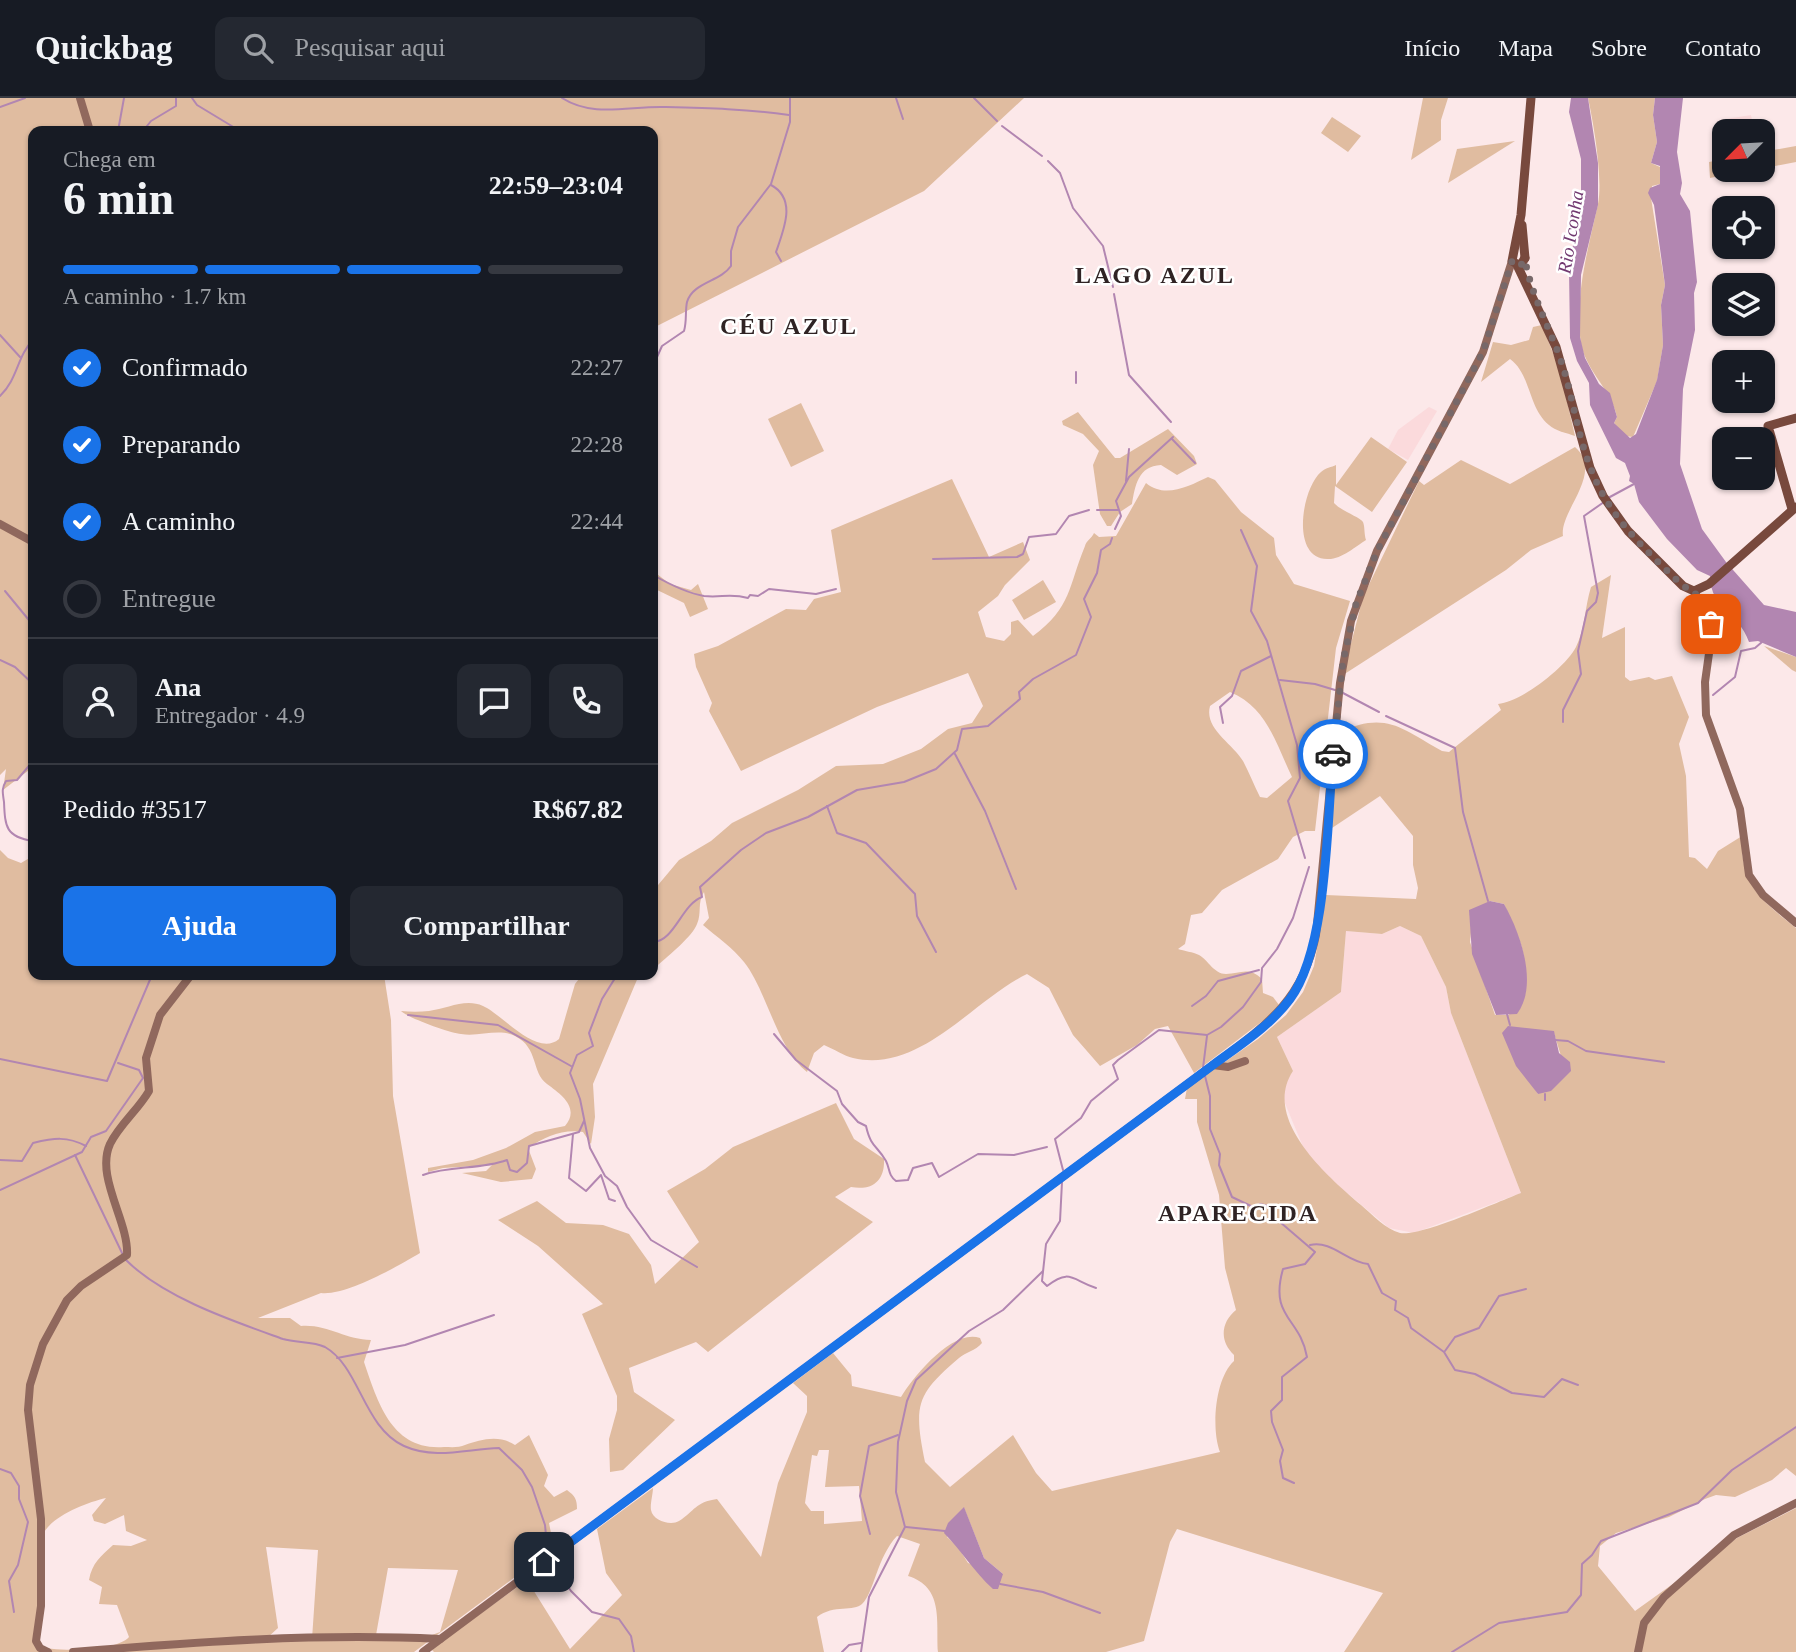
<!DOCTYPE html>
<html lang="pt">
<head>
<meta charset="utf-8">
<style>
	body { margin:0; font-family:Georgia,serif; background:#242831; color:#f1f3f6; height:100vh; display:flex; flex-direction:column; font-size:26px; white-space:nowrap }
	* { box-sizing:border-box; margin:0 }
	p { font-size:23px; color:#9ea1a6 }
	.icon { flex:none; width:38px; height:38px; fill:none; stroke:currentColor; stroke-width:2; stroke-linecap:round; stroke-linejoin:round }
	.map { position:relative; flex:1; overflow:hidden }
	.drawer { position:absolute; left:28px; top:28px; width:630px; height:854px; display:flex; flex-direction:column; background:#171b24; border-radius:14px; box-shadow:0 2px 5px #0004 }
	.drawer>* { flex:none }
	.needle { width:46px; rotate:246deg }
	.fabs { position:absolute; left:1712px; top:21px; display:grid; gap:14px }
	.fabs a { display:grid; place-items:center; width:63px; height:63px; border-radius:14px; background:#171b24; box-shadow:0 2px 5px #0004; font-size:35px }
	.pin { position:absolute; display:grid; place-items:center; width:60px; height:60px; color:#fff; margin:-30px; border-radius:14px; box-shadow:0 4px 10px #0006 }
	.courier { position:absolute; display:grid; place-items:center; width:70px; height:70px; margin:-35px; border:5px solid #1a73e8; border-radius:50%; background:#fff; color:#222; box-shadow:0 2px 9px #0007 }
	.headline em { font-style:normal; font-weight:800 }
	.headline div { display:flex; flex-direction:column-reverse }
	.headline { display:flex; align-items:center; justify-content:space-between; height:119px; padding:0 35px }
	h1 { font-size:46px; font-weight:800; line-height:52px }
	.bar { display:grid; grid-template-columns:repeat(4,1fr); gap:10px 7px; align-content:center; height:84px; padding:0 35px }
	.bar i { height:9px; border-radius:5px; background:#363941 }
	.bar .active { background:#1a73e8 }
	.bar p { grid-column:span 4 }
	.line { display:flex; align-items:center; gap:18px; padding:0 35px; border-top:2px solid #363941 }
	.line div { flex:1 }
	.round { display:grid; place-items:center; flex:none; width:74px; height:74px; border-radius:14px; background:#242831 }
	ol { padding:0 35px; list-style:none }
	li { display:flex; align-items:center; gap:21px; height:77px }
	li p { margin-inline-start:auto }
	li .icon { padding:7px; border-radius:50%; background:#1a73e8; color:#fff; stroke-width:4 }
	li:last-child { color:#9ea1a6 }
	li i { width:38px; height:38px; border:4px solid #363941; border-radius:50% }
	.cta { display:flex; gap:14px; margin-top:auto; padding:14px 35px }
	.cta a { flex:1; height:80px; border-radius:14px; background:#1a73e8; color:#fff; font-size:28px; font-weight:800; line-height:80px; text-align:center }
	.cta a+a { background:#242831; color:#f1f3f6 }
	header { display:flex; align-items:center; gap:42px; box-sizing:border-box; height:98px; padding:0 35px; background:#171b24; border-bottom:2px solid #363941 }
	header strong { font-size:33px }
	nav { display:flex; gap:38px; margin-inline-start:auto; font-size:24px }
	.search { width:490px; height:63px; background:#242831; display:flex; align-items:center; gap:18px; box-sizing:border-box; padding:0 24px; border-radius:14px; color:#9ea1a6; font-size:26px }
	.map>svg:first-child { display:block }
	.built { fill:#fbdadc }
	.green { fill:#e0bca0; fill-rule:evenodd }
	.water { fill:#b286b1 }
	.lines { fill:none; stroke-linecap:round; stroke-linejoin:round }
	.stream { stroke:#b286b1; stroke-width:2 }
	.secondary { stroke:#90685d; stroke-width:8 }
	.primary { stroke:#78493d; stroke-width:9 }
	.done { stroke:#776869; stroke-width:7; stroke-dasharray:0 12.6 }
	.route { stroke:#1a73e8; stroke-width:9 }
	.labels { text-anchor:middle; stroke-width:5; stroke-linejoin:round; paint-order:stroke }
	.water-label { font-size:19px; font-style:italic; fill:#723a71; stroke:#fff }
	.district-label { font-size:24px; font-weight:bold; letter-spacing:2px; fill:#2f2324; stroke:#fff }
</style>
</head>
<body>
<header>
<strong>Quickbag</strong>
<div class="search"><svg class="icon" aria-label="search" viewBox="0 0 24 24"><circle cx="10" cy="10" r="6"/><path d="M15 15l6 6"/></svg>Pesquisar aqui</div>
<nav><a>Início</a><a>Mapa</a><a>Sobre</a><a>Contato</a></nav>
</header>
<div class="map">
<svg width="1796" height="1554" viewBox="0 0 1796 1554">
	<rect width="100%" height="100%" fill="#fce8e9"/>
	<g class="built">
		<polygon points="1751,17 1754,33 1724,33 1723,55 1719,22"/>
		<polygon points="1429,309 1437,313 1408,362 1388,351 1398,332"/>
		<polygon points="1400,828 1421,838 1446,889 1451,915 1521,1095 1414,1135 1389,1130 1322,1074 1306,1056 1282,998 1284,987 1293,973 1277,939 1341,894 1346,833 1382,836"/>
	</g>
	<g class="green">
		<polygon points="0,0 1024,0 924,93 653,230 653,33 33,33 33,669 3,692 6,671 0,677"/>
		<polygon points="1423,0 1448,0 1441,22 1441,42 1411,62"/>
		<path d="M1588,0H1655L1653,17L1657,44L1651,65L1660,69V86L1652,88L1651,100L1665,187L1661,207L1663,247L1657,283L1633,339L1625,338L1614,325L1617,319C1611,289 1582,271 1580,238C1576,193 1588,151 1598,106C1603,81 1594,27 1588,0Z"/>
		<polygon points="1332,19 1361,38 1348,54 1321,35"/>
		<polygon points="1515,43 1448,85 1457,51"/>
		<polygon points="1796,48 1796,64 1765,70 1762,54"/>
		<polygon points="1724,61 1724,72 1733,72 1734,75 1710,80 1709,64"/>
		<path d="M1542,227L1560,273L1575,338C1567,335 1555,333 1549,327C1528,310 1531,276 1510,261L1481,284L1493,244L1511,247L1529,242L1533,229Z"/>
		<polygon points="801,305 824,353 791,369 768,321"/>
		<path d="M1078,314L1115,360H1120L1168,331L1194,358L1197,366L1177,377L1161,367C1138,368 1135,388 1132,406L1120,414L1111,428H1107L1100,416L1093,367L1099,353L1083,336L1063,327L1062,323Z"/>
		<polygon points="1766,331 1776,368 1769,367 1762,357 1762,341 1752,341 1749,337"/>
		<path d="M1371,339L1407,364L1372,414L1335,388L1334,405C1341,413 1360,419 1363,424C1365,429 1364,436 1366,442C1356,448 1341,462 1327,461C1290,460 1302,390 1321,374C1325,370 1332,369 1336,367V387Z"/>
		<path d="M1575,349C1605,375 1559,413 1563,438L1531,452L1506,472L1343,577L1363,499L1419,383L1424,387L1461,362L1510,386Z"/>
		<path d="M1208,379L1215,382L1241,414L1274,440L1276,457L1294,486L1350,503L1336,550L1315,733H1305L1293,739L1278,761L1222,792L1202,815L1191,817L1185,846L1178,851C1184,853 1193,854 1199,857C1208,862 1214,876 1226,876C1240,876 1248,868 1262,881L1263,895L1273,899L1279,907L1269,918L1194,975L1168,928L1155,931L1137,947L1100,968L1073,937L1049,890L1027,876C973,902 920,976 853,960C844,958 834,951 824,947L814,955L807,974C777,951 767,893 744,864C733,850 717,839 703,827L709,820L704,794C697,805 702,815 697,826C693,838 668,858 658,867L653,861V793L679,762L711,743L732,725L798,692L836,668L883,666L921,651L948,631L972,625L983,608L968,575L877,609L741,673L709,613L712,605L696,569L694,556L718,548L786,511L806,512L814,501L841,494L831,432L952,381L989,459L1023,444L1030,462L1005,487L998,498L978,514L986,539L1004,543L1011,536V524L1018,522L1033,538C1072,509 1068,489 1085,448C1086,443 1092,440 1094,435L1099,439L1116,438L1146,385C1165,401 1189,388 1208,379ZM1230,594C1267,609 1276,646 1292,679L1267,700L1260,699C1254,687 1249,674 1243,663C1232,645 1204,631 1210,608Z"/>
		<polygon points="653,473 670,486 691,492 698,486 708,511 690,519 684,505 653,490"/>
		<path d="M1611,477L1602,540L1625,529V579L1630,583L1649,579L1655,582L1672,578L1689,619L1679,646L1686,678L1689,759L1695,760L1707,771L1718,753L1742,738C1740,787 1760,801 1796,830V1378L1786,1370L1772,1382L1735,1399L1716,1397L1705,1401L1669,1419L1616,1435L1600,1448L1598,1468L1635,1513L1737,1440L1796,1410V1554H1344L1383,1495L1177,1431L1170,1444L1144,1543L1106,1554H938C936,1523 944,1489 908,1478L920,1446L897,1438C877,1459 874,1495 862,1506C854,1514 834,1506 817,1519L824,1554H434L432,1552L444,1542L527,1482L570,1551L622,1497L606,1475L597,1431L653,1390C653,1396 650,1406 651,1412C653,1423 671,1428 679,1423C695,1413 695,1404 717,1401L761,1459L778,1385L807,1314V1298L793,1285L833,1255L851,1277L852,1288L901,1299C913,1279 953,1230 980,1240L982,1245C975,1253 966,1254 959,1260C917,1296 913,1306 925,1364L950,1389L1013,1337L1036,1375L1052,1393L1220,1354C1211,1331 1215,1280 1234,1263V1257C1219,1243 1221,1224 1236,1212L1225,1170L1219,1097L1197,1024V1001H1185L1187,990L1258,941L1286,917L1303,894L1314,868L1326,797L1416,801L1418,790L1413,767V738L1380,698L1329,732L1337,635C1386,613 1399,629 1442,653L1449,654L1501,612L1498,606C1521,604 1565,570 1576,549C1585,531 1585,508 1591,489ZM1490,803L1504,806C1529,862 1530,859 1509,917H1495L1470,844L1472,825ZM1400,828L1421,838L1446,889L1451,915L1521,1095C1497,1104 1421,1139 1400,1135C1385,1131 1373,1117 1361,1107C1328,1079 1261,1021 1293,973L1277,939L1341,894L1346,833L1382,836ZM1554,935L1561,958L1538,996L1530,983ZM819,1352H829L825,1389L859,1388L862,1423L824,1426V1413H811L805,1405L812,1357L817,1358ZM964,1410L984,1460L1003,1476L968,1465L958,1449L947,1439Z"/>
		<polygon points="1043,482 1056,504 1024,522 1012,502"/>
		<polygon points="1764,548 1796,559 1796,574 1792,572"/>
		<path d="M0,752L8,760L21,765L33,758V877H384L391,922L393,998L420,1155C398,1168 346,1198 321,1195L258,1220H290L301,1228C327,1226 346,1242 371,1242L364,1264C378,1305 392,1353 444,1349C450,1349 459,1350 465,1347C480,1342 498,1336 515,1347L529,1337L548,1377L544,1388L554,1399L567,1392C575,1398 577,1401 577,1411L549,1425L554,1450L414,1554H0ZM106,1400L92,1417L94,1423L105,1426L124,1417L126,1433L147,1442L131,1448L113,1447C101,1458 92,1465 89,1482L102,1489L99,1506L117,1507L129,1539C116,1554 56,1554 36,1548L42,1438C51,1418 85,1405 106,1400ZM266,1449L318,1452L312,1541L267,1540L278,1530ZM388,1470L458,1472L440,1534L424,1540L376,1537Z"/>
		<path d="M582,877H639L593,986L595,1019L591,1046L583,1034C562,1031 545,1039 528,1050L536,1071L532,1081L501,1084L462,1075L486,1073L492,1067L443,1070L428,1074V1070L473,1062L506,1050L535,1034L565,1028C580,1010 562,997 547,986C531,974 539,950 515,938C499,930 479,939 461,936C450,935 408,920 401,913C410,914 420,914 429,913C447,911 465,900 483,908C502,916 537,960 559,941L575,886Z"/>
		<path d="M836,1005L854,1041L884,1061C885,1082 873,1093 851,1089L835,1099L873,1124L708,1254L696,1244L629,1270L634,1294L675,1322L623,1372L610,1374L609,1341L617,1312V1298L582,1216L603,1206L538,1148L498,1122L537,1103L566,1125L603,1127L629,1136L651,1167L655,1186L699,1144L667,1093L705,1071L733,1049Z"/>
	</g>
	<g class="water">
		<path d="M1571,0H1588L1598,65V107L1581,177L1580,239L1585,260L1599,286L1610,295L1617,319L1614,325L1630,340L1636,336L1657,282L1663,247L1661,207L1665,187L1654,107L1648,95L1650,90L1660,86V68L1651,65L1657,44L1653,17L1655,0H1683L1677,54L1682,85L1680,96L1690,113L1697,184L1694,195L1695,232L1683,291L1680,366L1702,431L1726,464L1764,507L1796,514V559L1758,543L1749,544C1739,514 1711,513 1710,478L1697,472L1667,441L1639,404L1634,386L1629,383L1630,378L1625,365L1616,360L1590,307L1589,285L1577,263L1570,240L1569,172L1581,97V61L1569,14Z"/>
		<path d="M1490,803L1504,806C1520,834 1539,887 1517,916L1496,917L1472,856L1469,812Z"/>
		<polygon points="1508,928 1554,933 1559,955 1570,964 1571,973 1551,993 1538,996 1516,968 1502,935"/>
		<path d="M964,1409L984,1460L1003,1476L998,1491H993C974,1474 962,1453 944,1435L948,1425Z"/>
	</g>
	<g class="lines">
		<g class="stream">
			<polyline points="192,0 197,7 240,33"/>
			<path d="M562,0C593,20 629,8 664,9C705,10 749,11 789,17"/>
			<polyline points="896,0 903,21"/>
			<polyline points="974,0 997,23"/>
			<polyline points="0,9 25,0"/>
			<polyline points="1002,28 1042,58"/>
			<polyline points="118,33 124,0"/>
			<polyline points="143,33 151,23 176,8 176,0"/>
			<polyline points="1048,63 1060,75 1073,110 1103,148 1113,189"/>
			<path d="M771,87C797,101 784,131 776,154L781,163"/>
			<polyline points="1114,196 1129,277 1171,324"/>
			<polyline points="0,237 20,259"/>
			<path d="M653,268L662,248L684,233C687,223 685,213 687,204C693,184 720,184 731,168V153L738,129L771,86L790,24V0"/>
			<polyline points="1076,285 1076,274"/>
			<path d="M0,298C18,281 17,258 33,242"/>
			<polyline points="1172,341 1195,365"/>
			<polyline points="1126,383 1129,351"/>
			<polyline points="1608,400 1634,386"/>
			<polyline points="1097,412 1118,412"/>
			<polyline points="1115,431 1121,418 1116,403 1129,379 1173,339"/>
			<polyline points="1241,432 1257,468 1251,513 1267,543 1297,647 1300,680 1288,703 1305,760"/>
			<polyline points="933,461 1017,459 1023,456 1029,439 1056,436 1069,418 1089,412"/>
			<path d="M653,477C669,486 686,495 704,498C721,500 730,495 748,500L750,497L758,498L769,491L816,496L836,491"/>
			<polyline points="5,493 33,527"/>
			<polyline points="0,562 15,569 33,586"/>
			<polyline points="1280,582 1315,586 1335,592"/>
			<polyline points="1343,595 1379,614"/>
			<polyline points="1713,597 1735,579 1741,553 1755,550 1762,544"/>
			<polyline points="1386,618 1455,650 1463,714 1488,803"/>
			<polyline points="1563,624 1563,612 1581,576 1578,553 1587,513 1596,504 1598,495 1584,418 1604,404"/>
			<polyline points="1223,625 1220,609 1232,598 1241,573 1271,558"/>
			<polyline points="955,656 985,713 1016,791"/>
			<path d="M33,663L17,682L6,683C1,691 3,696 4,704C5,729 6,739 33,743"/>
			<polyline points="827,708 837,735 866,745 915,796 917,818 936,854"/>
			<path d="M653,844C674,844 682,806 702,799L700,789L741,752L766,735L808,719L857,692L904,684L936,671L957,652L962,631L988,628L1020,601L1019,594L1033,581L1076,557L1091,519L1084,501L1097,475L1101,452L1110,446L1112,440"/>
			<polyline points="617,877 602,901 589,935 593,948 577,957 570,975 580,1001 590,1050 605,1078 617,1088 627,1109 651,1142 697,1169"/>
			<polyline points="1192,908 1206,898 1218,883 1259,872"/>
			<polyline points="1507,916 1510,927"/>
			<polyline points="408,917 498,927 571,968"/>
			<path d="M774,936L796,962L837,993L842,1006L858,1024L866,1028C871,1050 877,1047 886,1063C890,1071 888,1077 896,1083L908,1082L913,1070L932,1065L939,1079L978,1056L1014,1057L1047,1049"/>
			<polyline points="1555,942 1568,943 1586,953 1664,964"/>
			<polyline points="0,961 107,983 152,877"/>
			<polyline points="1203,970 1207,938"/>
			<path d="M1205,978L1210,998V1031L1220,1056L1219,1067L1232,1099L1255,1110L1260,1106L1268,1108L1273,1118L1315,1154L1305,1166L1283,1171C1269,1220 1300,1219 1307,1259L1282,1279V1302L1271,1313L1272,1324L1283,1352L1280,1363L1283,1380L1294,1385"/>
			<polyline points="1545,1002 1545,996"/>
			<polyline points="573,1036 569,1080 586,1093 601,1077 609,1101 615,1103"/>
			<polyline points="75,1057 123,1157"/>
			<path d="M0,1062L22,1063L33,1045C54,1040 67,1038 86,1048"/>
			<polyline points="1063,1072 1055,1041 1081,1020 1091,1003 1118,981 1113,967 1118,962 1159,932 1207,937 1221,929 1243,909 1261,884 1262,870 1277,851 1293,820 1309,769"/>
			<path d="M423,1077C451,1067 480,1072 507,1062L510,1072L517,1074L527,1065L529,1048L579,1034L584,1023"/>
			<path d="M1062,1084L1060,1123L1046,1146L1042,1183L1047,1188C1070,1170 1072,1182 1096,1190"/>
			<polyline points="0,1092 82,1054 91,1039 106,1033 143,980 139,972 118,965"/>
			<path d="M1310,1147C1332,1142 1347,1164 1368,1166L1382,1195L1396,1203L1395,1212L1408,1220L1411,1230L1444,1254L1455,1272L1475,1276L1512,1295L1544,1299L1562,1281L1578,1287"/>
			<path d="M126,1162C164,1200 233,1223 283,1241C296,1245 313,1243 325,1249C360,1269 363,1329 404,1348C435,1362 467,1351 499,1350L522,1372L532,1389L545,1427L548,1458"/>
			<polyline points="1445,1253 1455,1239 1479,1230 1499,1198 1526,1191"/>
			<polyline points="337,1260 405,1247 494,1217"/>
			<polyline points="0,1371 11,1375 19,1388 19,1401 28,1424 18,1467 9,1483 14,1514"/>
			<polyline points="906,1429 945,1433"/>
			<polyline points="870,1436 860,1398 869,1348 898,1337"/>
			<polyline points="550,1463 571,1493 592,1514 619,1521 631,1538 634,1554"/>
			<polyline points="1000,1486 1043,1494 1100,1515"/>
			<polyline points="842,1554 849,1547 861,1545"/>
			<polyline points="861,1554 869,1499 905,1429 896,1394 898,1344 907,1303 916,1282 969,1233 1003,1212 1043,1173"/>
			<polyline points="1452,1554 1499,1525 1567,1514 1581,1497 1582,1466 1592,1457 1601,1443 1698,1405 1732,1372 1796,1329"/>
		</g>
		<g class="secondary">
			<polyline points="80,0 90,33"/>
			<polyline points="0,426 33,444"/>
			<polyline points="1694,493 1708,518 1712,534 1705,584 1706,617 1740,711 1749,777 1763,797 1796,825"/>
			<polyline points="1213,967 1228,969 1245,963"/>
			<path d="M48,1554L40,1550L36,1543L41,1508V1421L28,1312L30,1287L43,1246L67,1202L81,1188L127,1157C129,1124 95,1079 110,1046C120,1026 138,1012 149,993L146,960L160,917L191,877"/>
			<path d="M73,1554C195,1544 317,1535 440,1541"/>
			<path d="M423,1554L1213,967C1264,929 1303,903 1316,837L1340,585L1351,523L1377,453L1483,254L1512,163"/>
			<polyline points="1638,1554 1644,1525 1664,1499 1734,1437 1796,1405"/>
		</g>
		<g class="primary">
			<polyline points="1522,127 1525,160"/>
			<polyline points="1525,160 1520,168 1512,163 1521,117 1531,0"/>
			<polyline points="1518,169 1556,249 1590,370 1603,398 1628,433 1683,488 1694,493 1709,486 1796,409"/>
			<polyline points="1792,411 1768,328 1796,320"/>
		</g>
	</g>
	<g class="lines">
		<path class="done" d="M1333,656L1343,563L1356,506L1377,453L1483,254L1512,163L1520,168L1525,162C1532,199 1549,228 1561,263C1573,298 1577,336 1591,371C1609,420 1647,453 1683,488L1694,493L1711,526"/>
		<path class="route" d="M544,1464L1213,967C1240,947 1270,928 1290,901C1328,850 1327,722 1333,656"/>
	</g>
	<g class="labels">
		<g class="water-label">
			<text transform="translate(1570 134) rotate(-81)" y="7">Rio Iconha</text>
		</g>
		<g class="district-label">
			<text x="1155" y="185">LAGO AZUL</text>
			<text x="789" y="236">CÉU AZUL</text>
			<text x="1238" y="1123">APARECIDA</text>
		</g>
	</g>
</svg>
<div class="fabs">
<a><svg class="needle" viewBox="-14 -14 28 28"><path d="M0-13l5 13h-10z" fill="#e53935"/><path d="M0 13l5-13h-10z" fill="#9ea1a6"/></svg></a>
<a><svg class="icon" aria-label="locate" viewBox="0 0 24 24"><circle cx="12" cy="12" r="6"/><path d="M12 2v4M12 18v4M2 12h4M18 12h4"/></svg></a>
<a><svg class="icon" aria-label="layers" viewBox="0 0 24 24"><path d="M12 4l9 5-9 5-9-5zM3 14l9 5 9-5"/></svg></a>
<a>+</a>
<a>−</a>
</div>
<div class="pin" style="left:1711px;top:526px;background:#ea580c"><svg class="icon" aria-label="bag" viewBox="0 0 24 24"><path d="M5 8h14l-1 12H6zM9 8a3 3 0 0 1 6 0"/></svg></div>
<div class="pin" style="left:544px;top:1464px;background:#1f2937"><svg class="icon" aria-label="home" viewBox="0 0 24 24"><path d="M3 11l9-7 9 7M6 9v11h12V9"/></svg></div>
<div class="courier" style="left:1333px;top:656px"><svg class="icon" aria-label="car" viewBox="0 0 24 24"><path d="M5 17H2v-5l4-1 3-4h7l3 4 3 1v5h-3M9 17h6M6 11h13"/><circle cx="7" cy="17" r="2"/><circle cx="17" cy="17" r="2"/></svg></div>
<section class="drawer">
<div class="headline"><div><h1>6 min</h1><p>Chega em</p></div><em>22:59–23:04</em></div>
<div class="bar"><i class="active"></i><i class="active"></i><i class="active"></i><i></i><p>A caminho · 1.7 km</p></div>
<ol>
<li><svg class="icon" aria-label="check" viewBox="0 0 24 24"><path d="M5 12l5 5 9-10"/></svg>Confirmado<p>22:27</p></li>
<li><svg class="icon" aria-label="check" viewBox="0 0 24 24"><path d="M5 12l5 5 9-10"/></svg>Preparando<p>22:28</p></li>
<li><svg class="icon" aria-label="check" viewBox="0 0 24 24"><path d="M5 12l5 5 9-10"/></svg>A caminho<p>22:44</p></li>
<li><i></i>Entregue</li>
</ol>
<div class="line" style="height:126px"><a class="round"><svg class="icon" aria-label="person" viewBox="0 0 24 24"><circle cx="12" cy="8" r="4"/><path d="M4 21q1-7 8-7t8 7"/></svg></a><div><b>Ana</b><p>Entregador · 4.9</p></div><a class="round"><svg class="icon" aria-label="chat" viewBox="0 0 24 24"><path d="M4 5h16v11H9l-5 4z"/></svg></a><a class="round"><svg class="icon" aria-label="phone" viewBox="0 0 24 24"><path d="M5 4h4l2 5-3 2q2 4 5 5l2-3 5 2v4C11 20 4 13 5 4z"/></svg></a></div>
<div class="line" style="height:91px"><div>Pedido #3517</div><b>R$67.82</b></div>
<div class="cta"><a>Ajuda</a><a>Compartilhar</a></div>
</section>
</div>
</body>
</html>
